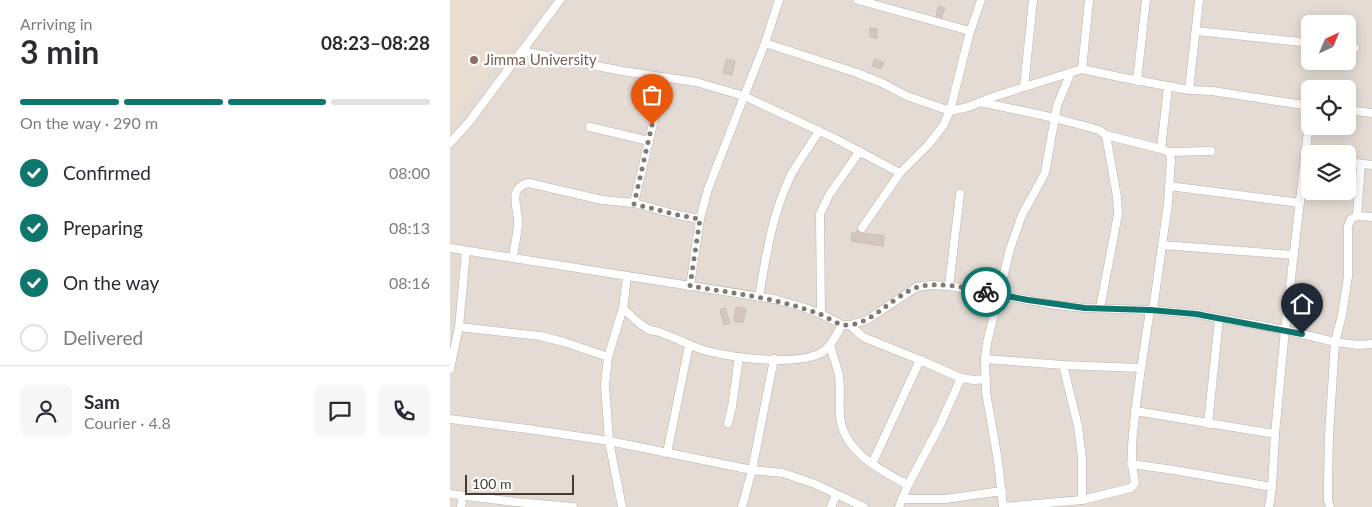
<!DOCTYPE html>
<html lang="en">
<head>
<meta charset="utf-8">
<style>
	body { margin:0; font-family:Lato,sans-serif; background:#f7f7f7; color:#2b2b33; height:100vh; display:flex; flex-direction:column; font-size:19px; white-space:nowrap }
	* { box-sizing:border-box; margin:0 }
	p { font-size:16px; color:#7c7c81 }
	.icon { flex:none; width:28px; height:28px; fill:none; stroke:currentColor; stroke-width:2; stroke-linecap:round; stroke-linejoin:round }
	.map { position:relative; flex:1; overflow:hidden }
	.side { display:flex; flex-direction:column; background:#fff; width:450px }
	.side>* { flex:none }
	.needle { width:32px; rotate:44deg }
	.controls { position:absolute; left:851px; top:15px; display:grid; gap:10px }
	.controls a { display:grid; place-items:center; width:55px; height:55px; border-radius:8px; background:#fff; box-shadow:0 2px 12px #0003; font-size:25px }
	.scale { position:absolute; left:15px; bottom:12px; width:109px; box-sizing:border-box; padding-left:5px; border:2px solid #433b36; border-top:0; font-size:14px; line-height:18px; white-space:nowrap; color:#433b36; -webkit-text-stroke:4px #fff; paint-order:stroke }
	.pin { position:absolute; display:grid; place-items:center; width:42px; height:42px; color:#fff; margin:-51px -21px; border-radius:50% 50% 50% 0; rotate:-45deg; box-shadow:0 0 5px #0007 }
	.pin .icon { rotate:45deg }
	.courier { position:absolute; display:grid; place-items:center; width:50px; height:50px; margin:-25px; border:4px solid #0f766e; border-radius:50%; background:#fff; color:#222; box-shadow:0 1px 6px #0007 }
	.headline em { font-style:normal; font-weight:700 }
	.headline div { display:flex; flex-direction:column-reverse }
	.headline { display:flex; align-items:center; justify-content:space-between; height:85px; padding:0 20px }
	h1 { font-size:32px; font-weight:700; line-height:38px }
	.bar { display:grid; grid-template-columns:repeat(4,1fr); gap:8px 5px; align-content:center; height:60px; padding:0 20px }
	.bar i { height:6px; border-radius:4px; background:#e1e1e2 }
	.bar .active { background:#0f766e }
	.bar p { grid-column:span 4 }
	.line { display:flex; align-items:center; gap:12px; padding:0 20px; border-top:1px solid #e1e1e2 }
	.line div { flex:1 }
	.round { display:grid; place-items:center; flex:none; width:52px; height:52px; border-radius:8px; background:#f7f7f7 }
	ol { padding:0 20px; list-style:none }
	li { display:flex; align-items:center; gap:15px; height:55px }
	li p { margin-inline-start:auto }
	li .icon { padding:5px; border-radius:50%; background:#0f766e; color:#fff; stroke-width:4 }
	li:last-child { color:#7c7c81 }
	li i { width:28px; height:28px; border:2px solid #e1e1e2; border-radius:50% }
	main { display:flex; flex:1; min-height:0 }
	.map>svg:first-child { display:block }
	.residential { fill:#e4dcd4; fill-rule:evenodd }
	.education { fill:#e9ddd1 }
	.building { fill:#d4c7bf; stroke:#cbbbb0 }
	.lines { fill:none; stroke-linecap:round; stroke-linejoin:round }
	.minor-casing { stroke:#bbb1a9; stroke-width:9 }
	.minor { stroke:#fff; stroke-width:8 }
	.done { stroke:#807974; stroke-width:5; stroke-dasharray:0 9 }
	.route { stroke:#0f766e; stroke-width:6 }
	.education-dot { fill:#8d6e63; stroke:#fff; stroke-width:2 }
	.labels { text-anchor:middle; stroke-width:5; stroke-linejoin:round; paint-order:stroke }
	.education-label { font-size:15px; fill:#785e54; stroke:#fff; text-anchor:start }
</style>
</head>
<body>
<main>
<section class="side">
<div class="headline"><div><h1>3 min</h1><p>Arriving in</p></div><em>08:23–08:28</em></div>
<div class="bar"><i class="active"></i><i class="active"></i><i class="active"></i><i></i><p>On the way · 290 m</p></div>
<ol>
<li><svg class="icon" aria-label="check" viewBox="0 0 24 24"><path d="M5 12l5 5 9-10"/></svg>Confirmed<p>08:00</p></li>
<li><svg class="icon" aria-label="check" viewBox="0 0 24 24"><path d="M5 12l5 5 9-10"/></svg>Preparing<p>08:13</p></li>
<li><svg class="icon" aria-label="check" viewBox="0 0 24 24"><path d="M5 12l5 5 9-10"/></svg>On the way<p>08:16</p></li>
<li><i></i>Delivered</li>
</ol>
<div class="line" style="height:90px"><a class="round"><svg class="icon" aria-label="person" viewBox="0 0 24 24"><circle cx="12" cy="8" r="4"/><path d="M4 21q1-7 8-7t8 7"/></svg></a><div><b>Sam</b><p>Courier · 4.8</p></div><a class="round"><svg class="icon" aria-label="chat" viewBox="0 0 24 24"><path d="M4 5h16v11H9l-5 4z"/></svg></a><a class="round"><svg class="icon" aria-label="phone" viewBox="0 0 24 24"><path d="M5 4h4l2 5-3 2q2 4 5 5l2-3 5 2v4C11 20 4 13 5 4z"/></svg></a></div>
</section>
<div class="map">
<svg width="922" height="507" viewBox="0 0 922 507">
	<rect width="100%" height="100%" fill="#f1ebe6"/>
	<path class="residential" d="M0,0H922V507H0ZM860,24H898V61H860ZM860,89H898V126H860ZM860,154H898V191H860Z"/>
	<polygon class="education" points="0,0 97,0 0,120"/>
	<g class="building">
		<polygon points="489,6 495,8 490,22 485,20"/>
		<polygon points="420,28 427,29 427,38 420,37"/>
		<polygon points="277,59 285,61 282,75 273,73"/>
		<polygon points="425,59 434,63 431,69 422,66"/>
		<polygon points="407,230 412,231 412,233 434,236 433,246 401,241 402,233 407,233"/>
		<polygon points="286,307 296,309 293,323 284,321"/>
		<polygon points="275,308 280,323 274,325 270,310"/>
	</g>
	<g class="lines">
		<defs>
			<g id="minor">
				<polyline points="408,0 520,31"/>
				<polyline points="746,31 860,43"/>
				<polyline points="315,43 407,73 432,83 457,96 500,111 518,107 540,98 574,87 632,69 669,77 739,90 762,91 860,106"/>
				<polyline points="898,47 905,48"/>
				<polyline points="72,51 172,71 246,82 294,96 384,138 450,173"/>
				<polyline points="632,69 639,0"/>
				<polyline points="687,81 696,0"/>
				<polyline points="574,87 583,0"/>
				<polyline points="739,90 749,0"/>
				<polyline points="530,102 605,118 649,130 656,135 711,149 719,152 761,151"/>
				<polyline points="898,110 922,113"/>
				<polyline points="140,127 199,141"/>
				<polyline points="0,143 19,122 110,0"/>
				<polyline points="711,149 718,87"/>
				<polyline points="898,162 922,165"/>
				<polyline points="719,186 850,203"/>
				<polyline points="184,203 214,78"/>
				<polyline points="907,216 911,164"/>
				<polyline points="412,228 450,173 478,145 493,126 500,111 519,35 531,0"/>
				<polyline points="712,245 844,255"/>
				<polyline points="0,248 324,299 352,307 371,314 392,325 400,325 417,320 456,294 467,287 480,285 499,286 606,305 635,308 700,310 746,314 835,330 885,342 908,345 922,344"/>
				<path d="M63,257C64,246 68,234 68,222C68,207 57,187 79,183L152,200L184,203L228,215L250,219"/>
				<polyline points="240,286 250,219 258,189 315,43 329,0"/>
				<polyline points="499,286 510,194"/>
				<path d="M309,297C316,256 322,215 340,177C348,161 360,146 369,131"/>
				<path d="M173,308C181,316 189,325 200,330C204,331 210,332 214,334C229,339 242,347 257,351C285,358 345,366 371,353C381,347 386,335 392,325"/>
				<polyline points="650,308 668,214 667,197 656,135"/>
				<polyline points="703,310 718,203 721,159 719,152"/>
				<polyline points="371,314 370,214 379,195 410,151"/>
				<polyline points="400,325 413,337 470,360 511,378 524,380 536,379"/>
				<polyline points="9,327 90,336 114,342 158,357"/>
				<path d="M380,346C383,356 387,366 389,376C391,389 389,402 390,415C392,451 430,470 458,485"/>
				<polyline points="535,359 613,365 690,368"/>
				<polyline points="613,365 628,426 632,458 632,500"/>
				<polyline points="0,369 9,327 16,251"/>
				<polyline points="685,411 825,434"/>
				<polyline points="0,419 78,429 159,441 302,470 333,473 365,484 414,507"/>
				<polyline points="278,423 282,407 289,357"/>
				<polyline points="758,424 769,319"/>
				<polyline points="217,453 239,345"/>
				<polyline points="422,464 470,360"/>
				<polyline points="681,464 724,470 822,487"/>
				<polyline points="0,494 65,502 123,507"/>
				<polyline points="452,499 495,499 552,491"/>
				<polyline points="11,507 13,496"/>
				<polyline points="172,507 159,441 155,385 158,357 173,308 177,277"/>
				<polyline points="292,507 302,470 324,359"/>
				<polyline points="381,507 386,495"/>
				<polyline points="449,507 458,485 490,425 511,378"/>
				<polyline points="553,507 548,461 536,392 535,359 537,343 560,249 572,215 595,173 607,106 621,72"/>
				<path d="M553,507L632,500L681,488L685,483C679,454 683,434 686,406C690,374 695,342 700,310"/>
				<polyline points="819,507 822,487 825,434 835,330 860,114"/>
				<polyline points="880,507 878,500 878,483 879,436 885,342 892,315 898,276 898,226 901,219 907,216 922,217"/>
			</g>
		</defs>
		<use href="#minor" class="minor-casing"/>
		<use href="#minor" class="minor"/>
	</g>
	<g class="lines">
		<path class="done" d="M202,125L184,204L228,215L250,219L240,286C283,293 326,298 367,313C377,316 387,326 398,325C413,324 424,315 435,307C445,300 456,291 468,287C488,281 516,288 536,292"/>
		<polyline class="route" points="536,292 578,300 635,308 700,310 746,314 852,334"/>
	</g>
	<circle class="education-dot" cx="24" cy="60" r="5"/>
	<g class="labels">
		<g class="education-label">
			<text x="34" y="65">Jimma University</text>
		</g>
	</g>
</svg>
<div class="controls">
<a><svg class="needle" viewBox="-14 -14 28 28"><path d="M0-13l5 13h-10z" fill="#e53935"/><path d="M0 13l5-13h-10z" fill="#7c7c81"/></svg></a>
<a><svg class="icon" aria-label="locate" viewBox="0 0 24 24"><circle cx="12" cy="12" r="6"/><path d="M12 2v4M12 18v4M2 12h4M18 12h4"/></svg></a>
<a><svg class="icon" aria-label="layers" viewBox="0 0 24 24"><path d="M12 4l9 5-9 5-9-5zM3 14l9 5 9-5"/></svg></a>
</div>
<div class="scale">100 m</div>
<div class="pin" style="left:202px;top:125px;background:#ea580c"><svg class="icon" aria-label="bag" viewBox="0 0 24 24"><path d="M5 8h14l-1 12H6zM9 8a3 3 0 0 1 6 0"/></svg></div>
<div class="pin" style="left:852px;top:334px;background:#1f2937"><svg class="icon" aria-label="home" viewBox="0 0 24 24"><path d="M3 11l9-7 9 7M6 9v11h12V9"/></svg></div>
<div class="courier" style="left:536px;top:292px"><svg class="icon" aria-label="bike" viewBox="0 0 24 24"><circle cx="6" cy="16" r="4"/><circle cx="18" cy="16" r="4"/><path d="M6 16l4-8h5l3 8M10 8l3 8H6M13 5h3"/></svg></div>
</div>
</main>
</body>
</html>
